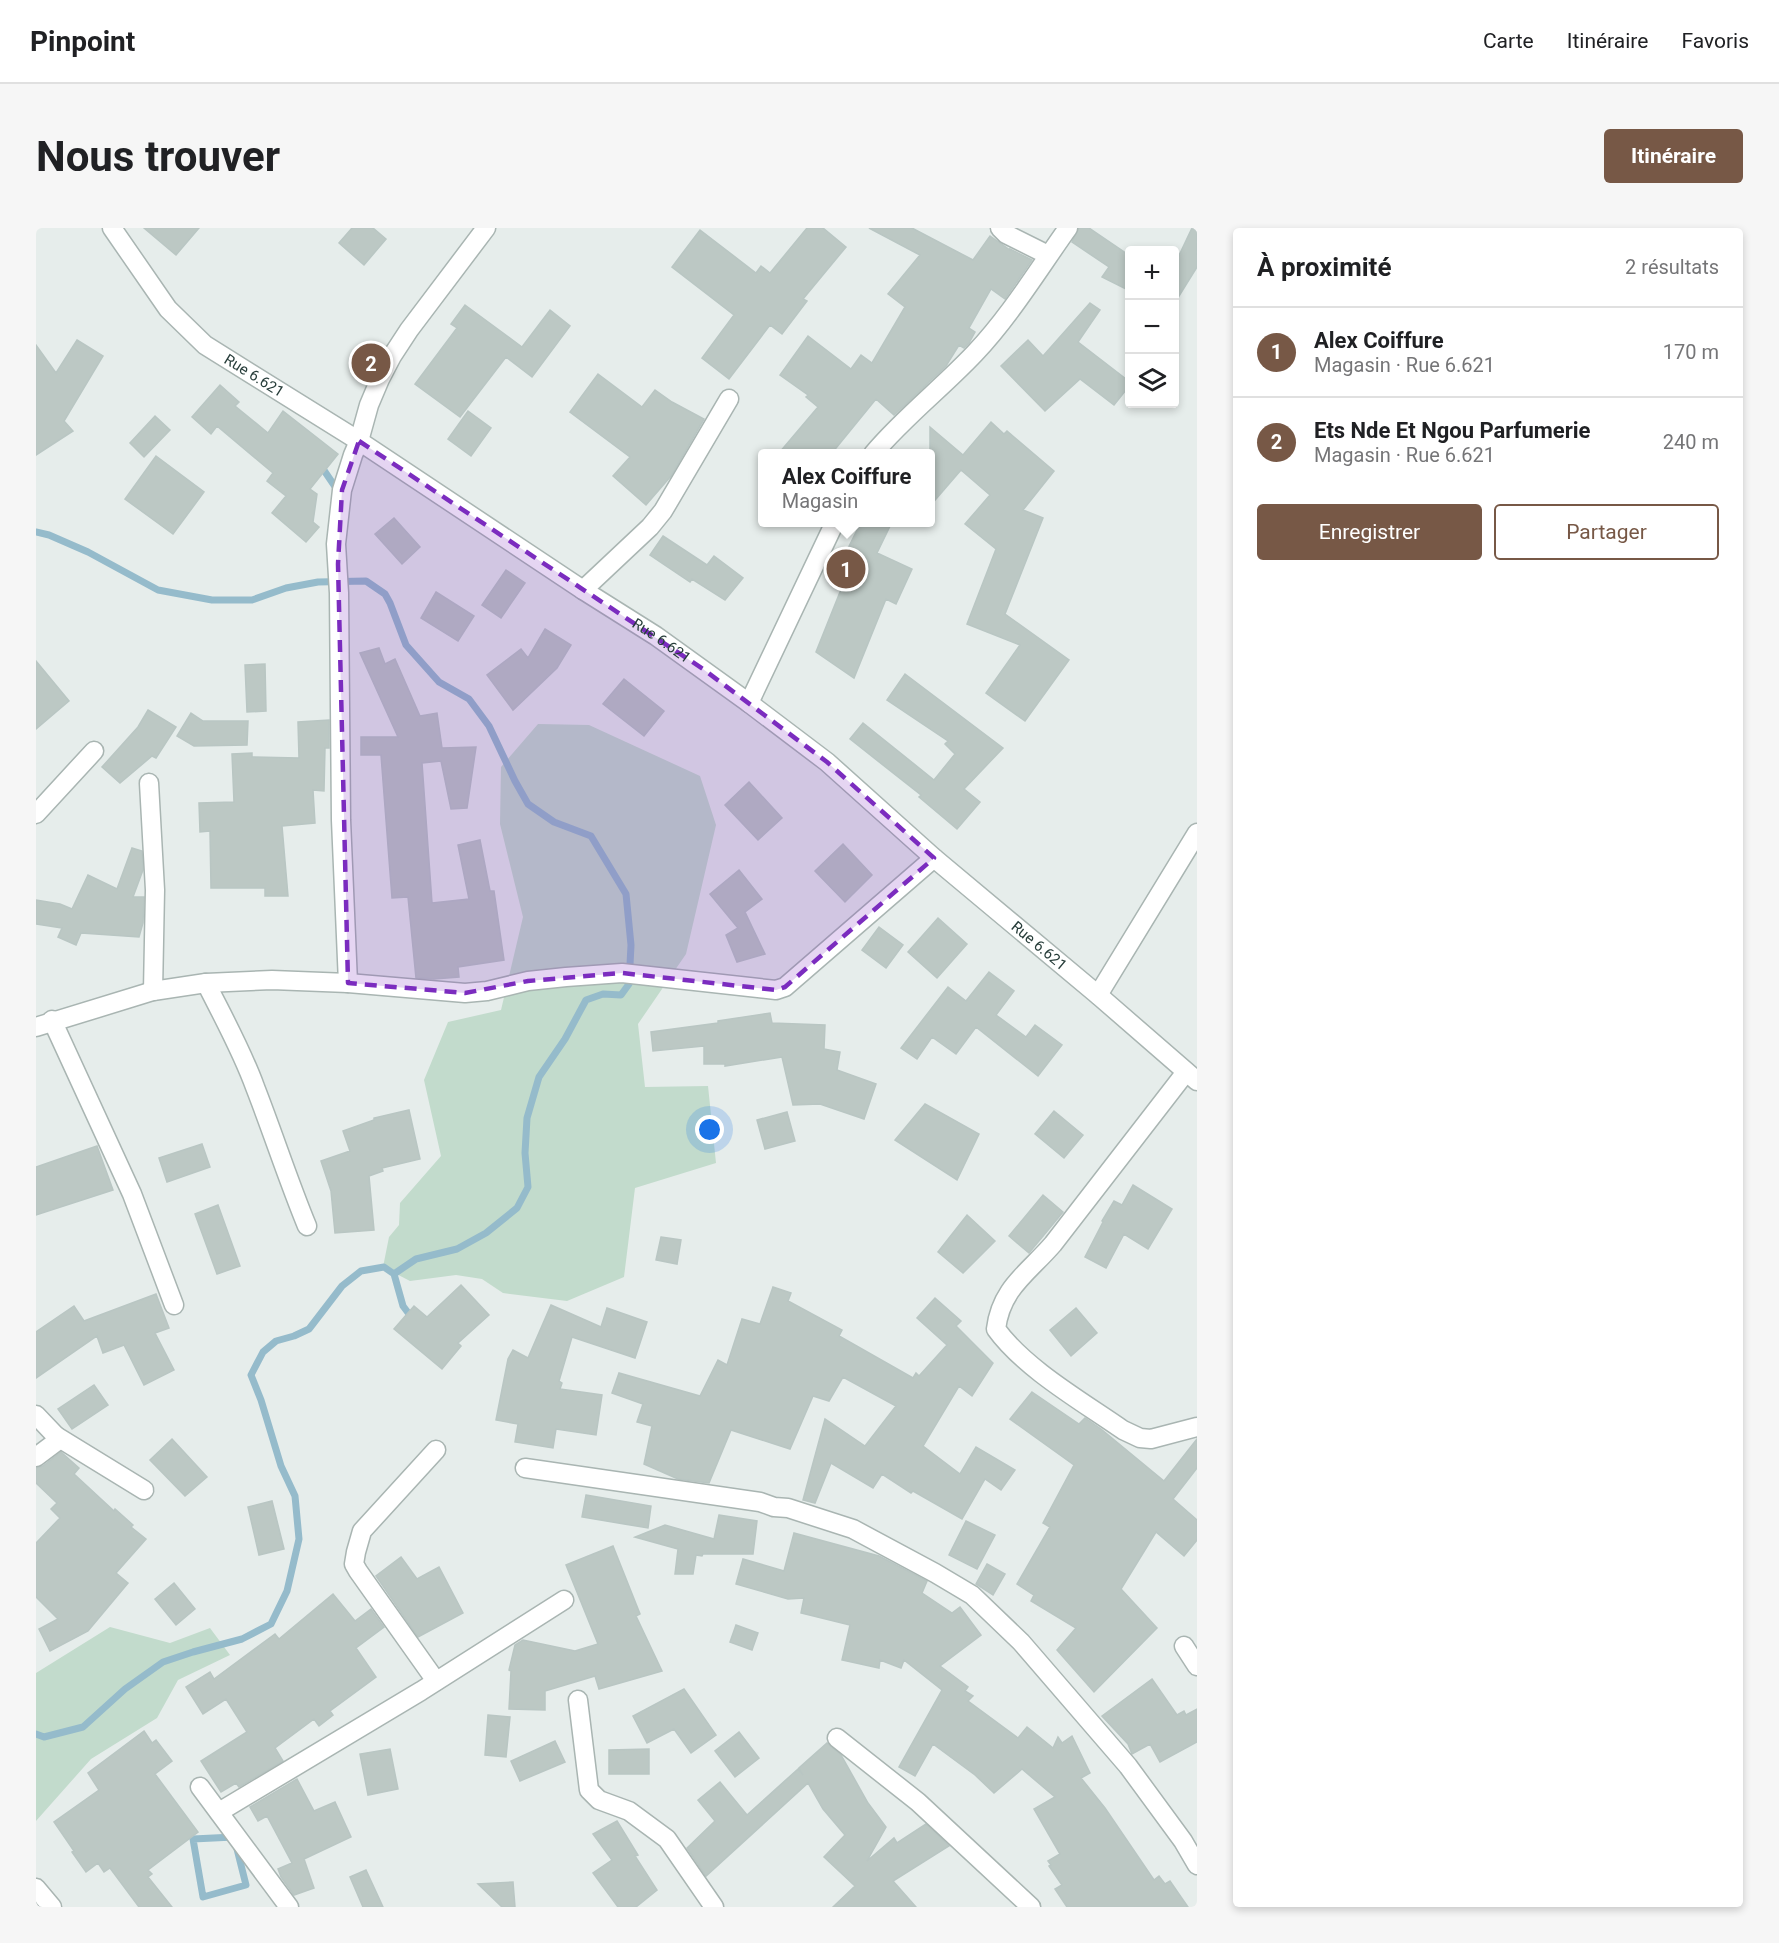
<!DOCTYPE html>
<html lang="fr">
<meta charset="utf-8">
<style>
:root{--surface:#fff;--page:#f6f6f6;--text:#202124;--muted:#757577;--line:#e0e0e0;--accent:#775846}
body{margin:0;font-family:Roboto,sans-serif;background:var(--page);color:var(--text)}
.controls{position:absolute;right:18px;top:18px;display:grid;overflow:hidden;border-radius:6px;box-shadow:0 3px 9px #0003}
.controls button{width:54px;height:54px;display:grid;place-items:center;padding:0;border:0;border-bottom:2px solid var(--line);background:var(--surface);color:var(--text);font:30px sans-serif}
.you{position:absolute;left:674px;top:902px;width:21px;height:21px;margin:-15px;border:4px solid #fff;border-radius:50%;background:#1a73e8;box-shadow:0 0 0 9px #1a73e833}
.badge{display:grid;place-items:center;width:39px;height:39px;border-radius:50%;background:var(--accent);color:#fff;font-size:20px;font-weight:700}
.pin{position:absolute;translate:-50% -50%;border:3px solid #fff;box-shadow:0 2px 6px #0006}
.popup{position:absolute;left:722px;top:221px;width:177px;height:78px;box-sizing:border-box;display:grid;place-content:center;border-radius:6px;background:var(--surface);filter:drop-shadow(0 2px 4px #0005);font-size:20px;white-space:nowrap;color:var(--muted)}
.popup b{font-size:22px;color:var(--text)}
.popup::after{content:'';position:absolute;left:50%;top:100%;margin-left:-12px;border:12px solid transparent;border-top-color:var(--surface)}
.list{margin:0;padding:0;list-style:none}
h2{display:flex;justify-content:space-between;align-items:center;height:78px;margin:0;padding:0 24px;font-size:26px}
h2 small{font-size:20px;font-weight:400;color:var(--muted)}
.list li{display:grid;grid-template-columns:39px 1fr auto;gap:18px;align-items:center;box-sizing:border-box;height:90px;padding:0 24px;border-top:2px solid var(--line)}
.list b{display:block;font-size:22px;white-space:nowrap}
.list p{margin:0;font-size:20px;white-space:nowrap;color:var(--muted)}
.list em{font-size:20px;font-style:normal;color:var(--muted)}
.actions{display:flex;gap:12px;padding:18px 24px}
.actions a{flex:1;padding:14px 0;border:2px solid var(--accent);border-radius:6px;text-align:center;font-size:21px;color:var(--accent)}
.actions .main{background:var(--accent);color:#fff}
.icon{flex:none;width:33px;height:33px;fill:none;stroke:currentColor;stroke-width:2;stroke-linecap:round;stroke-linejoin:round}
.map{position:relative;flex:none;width:1161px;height:1679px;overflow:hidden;border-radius:6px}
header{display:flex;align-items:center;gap:36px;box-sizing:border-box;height:84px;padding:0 30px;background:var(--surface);border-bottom:2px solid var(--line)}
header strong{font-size:28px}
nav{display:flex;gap:33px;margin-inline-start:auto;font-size:21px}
.intro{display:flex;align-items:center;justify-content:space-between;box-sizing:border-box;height:144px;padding:0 36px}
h1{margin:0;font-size:42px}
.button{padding:15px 27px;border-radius:6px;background:var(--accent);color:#fff;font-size:21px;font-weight:700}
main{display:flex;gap:36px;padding:0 36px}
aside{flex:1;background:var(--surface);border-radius:6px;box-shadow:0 3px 9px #0003}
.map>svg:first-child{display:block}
.green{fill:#c2dbcc}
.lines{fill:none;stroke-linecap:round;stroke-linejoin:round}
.stream{stroke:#95bbcb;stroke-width:7}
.building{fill:#bcc8c4;stroke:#b9c6c3;stroke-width:1.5}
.street-casing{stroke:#a9b5b2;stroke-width:21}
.street{stroke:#fff;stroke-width:18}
.marked{fill:#7b2cbf;fill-opacity:0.2;stroke:#7b2cbf;stroke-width:4.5;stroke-dasharray:12 8;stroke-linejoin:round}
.labels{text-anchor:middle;stroke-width:4.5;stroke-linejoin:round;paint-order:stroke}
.street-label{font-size:15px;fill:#273d3a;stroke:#f6faf9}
</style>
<header>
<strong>Pinpoint</strong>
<nav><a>Carte</a><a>Itinéraire</a><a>Favoris</a></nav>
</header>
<div class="intro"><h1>Nous trouver</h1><a class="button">Itinéraire</a></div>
<main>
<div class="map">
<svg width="1161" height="1679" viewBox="0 0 1161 1679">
<rect width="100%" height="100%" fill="#e6edeb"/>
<path class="green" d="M 502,496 L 553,497 L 664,548 L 680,597 L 650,726 L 602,796 L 609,859 L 672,858 L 680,935 L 599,960 L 588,1049 L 531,1073 L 467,1065 L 446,1051 L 420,1047 L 374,1053 L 347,1039 L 353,1009 L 363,997 L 364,975 L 405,928 L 388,852 L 412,794 L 465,782 L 487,689 L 464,596 L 465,539 Z
M 74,1399 L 134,1415 L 174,1400 L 194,1427 L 142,1452 L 121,1490 L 55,1531 L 0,1593 L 0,1445 Z"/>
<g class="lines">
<path class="stream" d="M 283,235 L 302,263
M 0,304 L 13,307 L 52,324 L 122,362 L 176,372 L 216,372 L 250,360 L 282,354 L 330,353 L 349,366 L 354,375 L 370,417 L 403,454 L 433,471 L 453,498 L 479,553 L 492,576 L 518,594 L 555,608 L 590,666 L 595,717 L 593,756 L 585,767 L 567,766 L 550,772 L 529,811 L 503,849 L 491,890 L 489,925 L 492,959 L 481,980 L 450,1005 L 421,1021 L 380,1031 L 358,1046 L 348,1039 L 325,1043 L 306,1058 L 273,1101 L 258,1108 L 240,1113 L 227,1124 L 215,1147 L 225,1172 L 245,1238 L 259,1268 L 263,1311 L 251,1363 L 235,1396 L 206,1411 L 157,1424 L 127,1434 L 89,1461 L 47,1499 L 8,1509 L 0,1506
M 358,1046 L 367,1078 L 376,1090
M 198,1609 L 210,1657 L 167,1669 L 157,1611 Z"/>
</g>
<path class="building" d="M 108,0 L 163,0 L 140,27 Z
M 316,0 L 337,0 L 350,11 L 328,37 L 303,15 Z
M 771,0 L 787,0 L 810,19 L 767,71 L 771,73 L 746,106 L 734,97 L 693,151 L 666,130 L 698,87 L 636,39 L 664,2 L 720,45 L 725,38 L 734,45 Z
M 833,0 L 876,0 L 937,32 L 954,8 L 974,22 L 974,21 L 996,32 L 969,71 L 955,61 L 933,100 L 939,104 L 933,115 L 928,120 L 923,117 L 910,138 L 858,187 L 840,171 L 796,225 L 743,225 L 782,179 L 770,169 L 772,167 L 744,147 L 772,108 L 815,141 L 825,127 L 836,135 L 869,79 L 852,66 L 884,27 Z
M 1043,0 L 1053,0 L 1094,28 L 1094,63 L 1066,49 L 1073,39 L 1036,14 Z
M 1156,0 L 1161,0 L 1161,39 L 1138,76 L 1138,38 Z
M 1054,75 L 1064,82 L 1042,114 L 1094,154 L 1094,157 L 1078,177 L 1044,151 L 1009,183 L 965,138 L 992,112 L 1007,128 Z
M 429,77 L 486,119 L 514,82 L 534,98 L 496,149 L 470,129 L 424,189 L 379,156 L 421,100 L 415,96 Z
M 41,112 L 67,128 L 28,193 L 37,203 L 0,227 L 0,117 L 20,145 Z
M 562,146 L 606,179 L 619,162 L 636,174 L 668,191 L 635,248 L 610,277 L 577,248 L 594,229 L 534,184 Z
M 184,157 L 203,174 L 199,178 L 232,205 L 247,183 L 302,226 L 274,261 L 281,266 L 277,294 L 283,299 L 270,314 L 236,285 L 250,268 L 231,253 L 237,245 L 181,198 L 175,206 L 156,189 Z
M 432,183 L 455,200 L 435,228 L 412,211 Z
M 119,188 L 134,202 L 108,229 L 94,215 Z
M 955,194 L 968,206 L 971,203 L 1018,243 L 987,282 L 1007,290 L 969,386 L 1033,432 L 989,493 L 950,465 L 984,417 L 931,396 L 960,321 L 929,296 L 954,267 L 925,242 L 894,278 L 894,199 L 927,227 Z
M 120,228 L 168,264 L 137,306 L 89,271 Z
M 358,290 L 384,319 L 366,336 L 339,306 Z
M 825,294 L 856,294 L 841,325 L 876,341 L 860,376 L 850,371 L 818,450 L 780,424 L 808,354 L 798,349 Z
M 627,308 L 671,337 L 678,328 L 707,350 L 689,372 L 656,351 L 654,354 L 614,327 Z
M 470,342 L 489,355 L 465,390 L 446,377 Z
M 400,364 L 438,388 L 422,413 L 385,390 Z
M 509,401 L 535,417 L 521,440 L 477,482 L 451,447 L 485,421 L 492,430 Z
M 343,420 L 349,436 L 359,431 L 384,488 L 401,485 L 406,520 L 440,519 L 431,580 L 415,581 L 405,533 L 386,535 L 396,675 L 433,671 L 422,617 L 444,612 L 454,663 L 458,663 L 468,732 L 422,739 L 423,749 L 398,751 L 380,750 L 372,669 L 356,670 L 345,527 L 325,527 L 325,509 L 362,509 L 324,425 Z
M 0,433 L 33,473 L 0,501 Z
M 229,436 L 230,483 L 211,484 L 209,437 Z
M 869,446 L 967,520 L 928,561 L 944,574 L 921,601 L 883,569 L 885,567 L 814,511 L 827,495 L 898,552 L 919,526 L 909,516 L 912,513 L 851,472 Z
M 588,451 L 628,483 L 608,508 L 567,476 Z
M 112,482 L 140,499 L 120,530 L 116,528 L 84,555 L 66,539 L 102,499 Z
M 155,485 L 167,493 L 212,493 L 211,517 L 158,518 L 141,508 Z
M 293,492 L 293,520 L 289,520 L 288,563 L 277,562 L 279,595 L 246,598 L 252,668 L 229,668 L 229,660 L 175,660 L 174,603 L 164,604 L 163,575 L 198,574 L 196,526 L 216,525 L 216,529 L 263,530 L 262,494 Z
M 713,554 L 746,590 L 722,612 L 689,577 Z
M 807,616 L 836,647 L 809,674 L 779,643 Z
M 96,620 L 106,623 L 107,642 L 97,669 L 108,669 L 107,695 L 103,709 L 45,705 L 40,717 L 22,709 L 26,700 L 0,696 L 0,672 L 24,676 L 36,681 L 52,647 L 81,661 Z
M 703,642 L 726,671 L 709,684 L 729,726 L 701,734 L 690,707 L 702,700 L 674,666 Z
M 902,690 L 931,716 L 901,750 L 872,724 Z
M 843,699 L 867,717 L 850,740 L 826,722 Z
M 953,744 L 978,763 L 960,787 L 990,809 L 999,797 L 1026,817 L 1002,848 L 940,799 L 920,826 L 896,809 L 881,831 L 865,820 L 912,759 L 930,773 Z
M 734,785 L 736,795 L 789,797 L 788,821 L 804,824 L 801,842 L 840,856 L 828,891 L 784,876 L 757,877 L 746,829 L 689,838 L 689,836 L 668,836 L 668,818 L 617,823 L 615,804 L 682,795 L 682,793 Z
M 889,876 L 943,906 L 921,952 L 859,912 Z
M 373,882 L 384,931 L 346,940 L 347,943 L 333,948 L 338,1002 L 299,1005 L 295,963 L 285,933 L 314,923 L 307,903 L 338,892 L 338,890 Z
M 1018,883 L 1047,907 L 1028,930 L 999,906 Z
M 751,884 L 759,913 L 729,921 L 721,892 Z
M 166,916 L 174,939 L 131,954 L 123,930 Z
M 61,918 L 77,962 L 0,987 L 0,939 Z
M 1097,957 L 1136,981 L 1112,1021 L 1088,1006 L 1070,1040 L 1049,1029 L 1067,994 L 1066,993 L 1078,973 L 1086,977 Z
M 1007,967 L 1027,984 L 993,1025 L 973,1008 Z
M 182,977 L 204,1038 L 181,1046 L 159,986 Z
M 931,987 L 959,1013 L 927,1045 L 902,1024 Z
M 625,1009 L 645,1012 L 641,1036 L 620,1032 Z
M 425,1057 L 453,1087 L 422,1115 L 425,1118 L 406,1141 L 358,1101 L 378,1078 L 391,1089 Z
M 737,1059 L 755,1065 L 752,1073 L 806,1102 L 803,1108 L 877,1150 L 880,1145 L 883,1148 L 911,1117 L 881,1090 L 899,1070 L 925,1093 L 920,1098 L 957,1135 L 936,1168 L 923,1158 L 887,1218 L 924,1246 L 940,1219 L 979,1242 L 965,1262 L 949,1251 L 926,1291 L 877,1263 L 875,1265 L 846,1246 L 837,1260 L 795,1235 L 779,1275 L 767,1272 L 789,1191 L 829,1218 L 860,1178 L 807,1149 L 793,1173 L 777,1168 L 754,1221 L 695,1202 L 673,1255 L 642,1251 L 608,1236 L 616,1198 L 601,1194 L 607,1176 L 576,1165 L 583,1145 L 664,1168 L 682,1132 L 691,1137 L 706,1091 L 724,1096 Z
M 120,1066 L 133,1100 L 119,1105 L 138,1142 L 108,1157 L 88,1117 L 67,1125 L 61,1108 L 0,1150 L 0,1104 L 38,1078 L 48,1093 Z
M 515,1077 L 565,1099 L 571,1080 L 611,1094 L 599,1130 L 536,1109 L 523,1153 L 526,1155 L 524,1161 L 566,1167 L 560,1207 L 520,1201 L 517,1220 L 479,1214 L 482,1196 L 460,1192 L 472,1131 L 477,1122 L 492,1130 Z
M 1040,1080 L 1061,1105 L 1035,1128 L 1014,1102 Z
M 58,1157 L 72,1177 L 36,1201 L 22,1181 Z
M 996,1164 L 1043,1196 L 1049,1190 L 1065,1201 L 1128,1253 L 1161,1211 L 1161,1240 L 1137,1271 L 1161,1292 L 1161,1312 L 1148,1328 L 1120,1304 L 1085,1361 L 1121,1400 L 1058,1464 L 1021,1422 L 1040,1400 L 995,1373 L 998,1367 L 981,1356 L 1014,1299 L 1007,1295 L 1038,1237 L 974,1191 Z
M 136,1211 L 171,1249 L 149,1268 L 114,1232 Z
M 25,1224 L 43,1240 L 38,1246 L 78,1283 L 79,1281 L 97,1297 L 95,1299 L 110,1311 L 80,1345 L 92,1355 L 52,1403 L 14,1423 L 3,1401 L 22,1391 L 0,1369 L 0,1315 L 24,1290 L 15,1281 L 21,1275 L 0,1255 L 0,1240 L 7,1238 Z
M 550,1267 L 615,1278 L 612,1300 L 546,1289 Z
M 236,1273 L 248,1321 L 223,1327 L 212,1279 Z
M 683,1287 L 721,1293 L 717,1326 L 667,1326 L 666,1328 L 660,1327 L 657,1346 L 639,1346 L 642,1321 L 599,1309 L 629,1297 L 678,1311 Z
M 930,1293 L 959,1307 L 941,1341 L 913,1327 Z
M 758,1305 L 843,1328 L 891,1353 L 886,1365 L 916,1385 L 924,1379 L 945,1407 L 904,1438 L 932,1459 L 929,1463 L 937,1468 L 932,1473 L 982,1510 L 991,1499 L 1017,1520 L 1022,1509 L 1026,1515 L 1036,1508 L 1054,1545 L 1045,1550 L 1069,1580 L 1118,1652 L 1123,1648 L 1129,1656 L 1134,1653 L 1152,1679 L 1031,1679 L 1019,1661 L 1026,1657 L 1013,1638 L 1015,1637 L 1012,1633 L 1024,1626 L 998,1581 L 1019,1569 L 986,1541 L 958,1565 L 939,1547 L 897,1516 L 879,1548 L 863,1539 L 906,1462 L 868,1432 L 865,1440 L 844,1432 L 843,1440 L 806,1432 L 814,1397 L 765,1385 L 768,1370 L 752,1371 L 700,1356 L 707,1331 L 748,1343 Z
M 577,1318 L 604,1386 L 600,1388 L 626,1443 L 563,1461 L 559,1448 L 509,1463 L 509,1482 L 473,1481 L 475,1443 L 473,1442 L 479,1417 L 487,1412 L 539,1423 L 562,1416 L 530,1337 Z
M 365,1329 L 381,1351 L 403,1339 L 427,1385 L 382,1409 L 340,1348 Z
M 951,1336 L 969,1346 L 957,1367 L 940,1356 Z
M 138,1355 L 159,1381 L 140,1397 L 119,1371 Z
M 297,1366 L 319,1393 L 335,1381 L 348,1399 L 320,1420 L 340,1449 L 294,1483 L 297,1487 L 283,1498 L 278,1491 L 239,1520 L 247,1533 L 203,1559 L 200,1555 L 185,1564 L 165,1533 L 211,1504 L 190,1471 L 167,1486 L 150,1459 L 174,1444 L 178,1451 L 239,1406 L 243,1411 Z
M 700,1397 L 722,1405 L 716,1422 L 694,1414 Z
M 1116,1451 L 1141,1487 L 1148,1483 L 1150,1487 L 1161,1481 L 1161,1514 L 1124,1534 L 1114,1516 L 1096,1526 L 1092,1516 L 1066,1488 Z
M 648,1461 L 680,1507 L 655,1525 L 638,1501 L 611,1515 L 597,1488 Z
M 452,1487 L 474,1489 L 470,1529 L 449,1527 Z
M 108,1503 L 116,1515 L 120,1512 L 136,1533 L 119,1546 L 162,1604 L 112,1642 L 116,1646 L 112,1649 L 136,1679 L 103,1679 L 74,1640 L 68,1644 L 62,1635 L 50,1644 L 36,1624 L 38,1623 L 18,1594 L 63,1562 L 52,1545 Z
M 703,1504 L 723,1530 L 699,1549 L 679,1523 Z
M 519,1513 L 529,1534 L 484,1553 L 475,1533 Z
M 791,1515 L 805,1527 L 832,1575 L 850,1599 L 831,1633 L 858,1610 L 861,1615 L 890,1596 L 913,1618 L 857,1653 L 880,1679 L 797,1679 L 819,1658 L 788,1629 L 809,1607 L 787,1581 L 772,1555 L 670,1648 L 651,1620 L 679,1593 L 662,1572 L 684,1554 L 711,1587 L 762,1541 L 767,1547 L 763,1540 Z
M 354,1521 L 362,1561 L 332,1567 L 324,1526 Z
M 613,1521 L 613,1546 L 573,1546 L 573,1522 Z
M 261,1551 L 278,1583 L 299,1574 L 315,1609 L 268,1631 L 278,1660 L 258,1667 L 245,1649 L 242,1641 L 256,1635 L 231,1588 L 222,1593 L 214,1579 Z
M 581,1593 L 602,1627 L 599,1628 L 621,1662 L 600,1679 L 582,1679 L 557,1645 L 576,1632 L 557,1606 Z
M 330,1642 L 347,1679 L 327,1679 L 314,1649 Z
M 477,1654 L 479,1679 L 466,1679 L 442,1656 Z"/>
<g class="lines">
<g class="street-casing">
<g id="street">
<path id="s1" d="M 76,0 L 132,81 L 169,117 L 323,213 L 547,362 L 620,408 L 713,475 L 791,534 L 898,630 L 1062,767 L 1161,853"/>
<path d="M 964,0 L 970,6 L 1012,27"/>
<path d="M 837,226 C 868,189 906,160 939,125 C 974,88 1002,42 1032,0"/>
<path d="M 547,362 L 614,299 L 627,283 L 693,171"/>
<path d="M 713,475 L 799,294"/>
<path d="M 113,555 L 119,662 L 117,763"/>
<path d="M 0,586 L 58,523"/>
<path d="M 170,755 C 187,789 206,823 219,859 C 237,905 252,952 271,998"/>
<path d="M 312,755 L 305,592 L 303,365 L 300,316 L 306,262 L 317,227 L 323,213 L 333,177 L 344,151 L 356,128 L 373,102 L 450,0"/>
<path d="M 1062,767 L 1161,605"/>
<path d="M 16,792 L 96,966 L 138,1077"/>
<path d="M 0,799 L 117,763 L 170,755 L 236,752 L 312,755 L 429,765 L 451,763 L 492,753 L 530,749 L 586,745 L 740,762 L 749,759 L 898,630"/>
<path d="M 1150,844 L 1017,1016 C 992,1045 965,1060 960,1101 C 989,1141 1047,1174 1087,1202 L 1104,1210 L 1115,1211 L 1161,1199"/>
<path d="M 0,1187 L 20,1208 L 20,1214 L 0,1229"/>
<path d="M 20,1208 L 108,1262"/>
<path d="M 489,1240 L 724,1274 L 738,1279 L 752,1280 L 817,1301 L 899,1345 L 936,1367 L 985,1414 L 1092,1538 L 1147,1613 L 1161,1637"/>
<path d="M 1148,1418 L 1161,1438"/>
<path d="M 400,1453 L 322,1343 L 318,1336 L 320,1324 L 326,1303 L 400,1222"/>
<path d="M 542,1472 L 553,1562 L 563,1572 L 593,1583 L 631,1611 L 678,1679"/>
<path d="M 801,1510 L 882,1574 L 995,1679"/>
<path d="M 164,1559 L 253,1679"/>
<path d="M 183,1584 L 385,1463 L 528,1372"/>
<path d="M 0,1660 L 16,1679"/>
</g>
</g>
<use href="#street" class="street"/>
</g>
<path class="marked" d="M 323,213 L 667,441 L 791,534 L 898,630 L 749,759 L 740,762 L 586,745 L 492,753 L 429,765 L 312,755 L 302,336 L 306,262 Z"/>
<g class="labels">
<g class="street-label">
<text dy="5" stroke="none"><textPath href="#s1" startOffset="208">Rue 6.621</textPath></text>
<text dy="5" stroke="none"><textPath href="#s1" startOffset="694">Rue 6.621</textPath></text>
<text dy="5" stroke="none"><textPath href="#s1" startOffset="1180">Rue 6.621</textPath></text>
</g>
</g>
</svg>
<div class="controls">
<button>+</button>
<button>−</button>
<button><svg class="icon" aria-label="layers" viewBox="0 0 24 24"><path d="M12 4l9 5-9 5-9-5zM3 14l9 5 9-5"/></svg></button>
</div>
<div class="you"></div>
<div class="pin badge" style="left:810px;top:341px">1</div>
<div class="popup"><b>Alex Coiffure</b>Magasin</div>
<div class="pin badge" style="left:335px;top:135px">2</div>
</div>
<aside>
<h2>À proximité<small>2 résultats</small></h2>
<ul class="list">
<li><span class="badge">1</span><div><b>Alex Coiffure</b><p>Magasin · Rue 6.621</p></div><em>170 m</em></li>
<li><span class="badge">2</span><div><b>Ets Nde Et Ngou Parfumerie</b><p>Magasin · Rue 6.621</p></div><em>240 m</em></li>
</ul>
<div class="actions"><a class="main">Enregistrer</a><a>Partager</a></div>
</aside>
</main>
